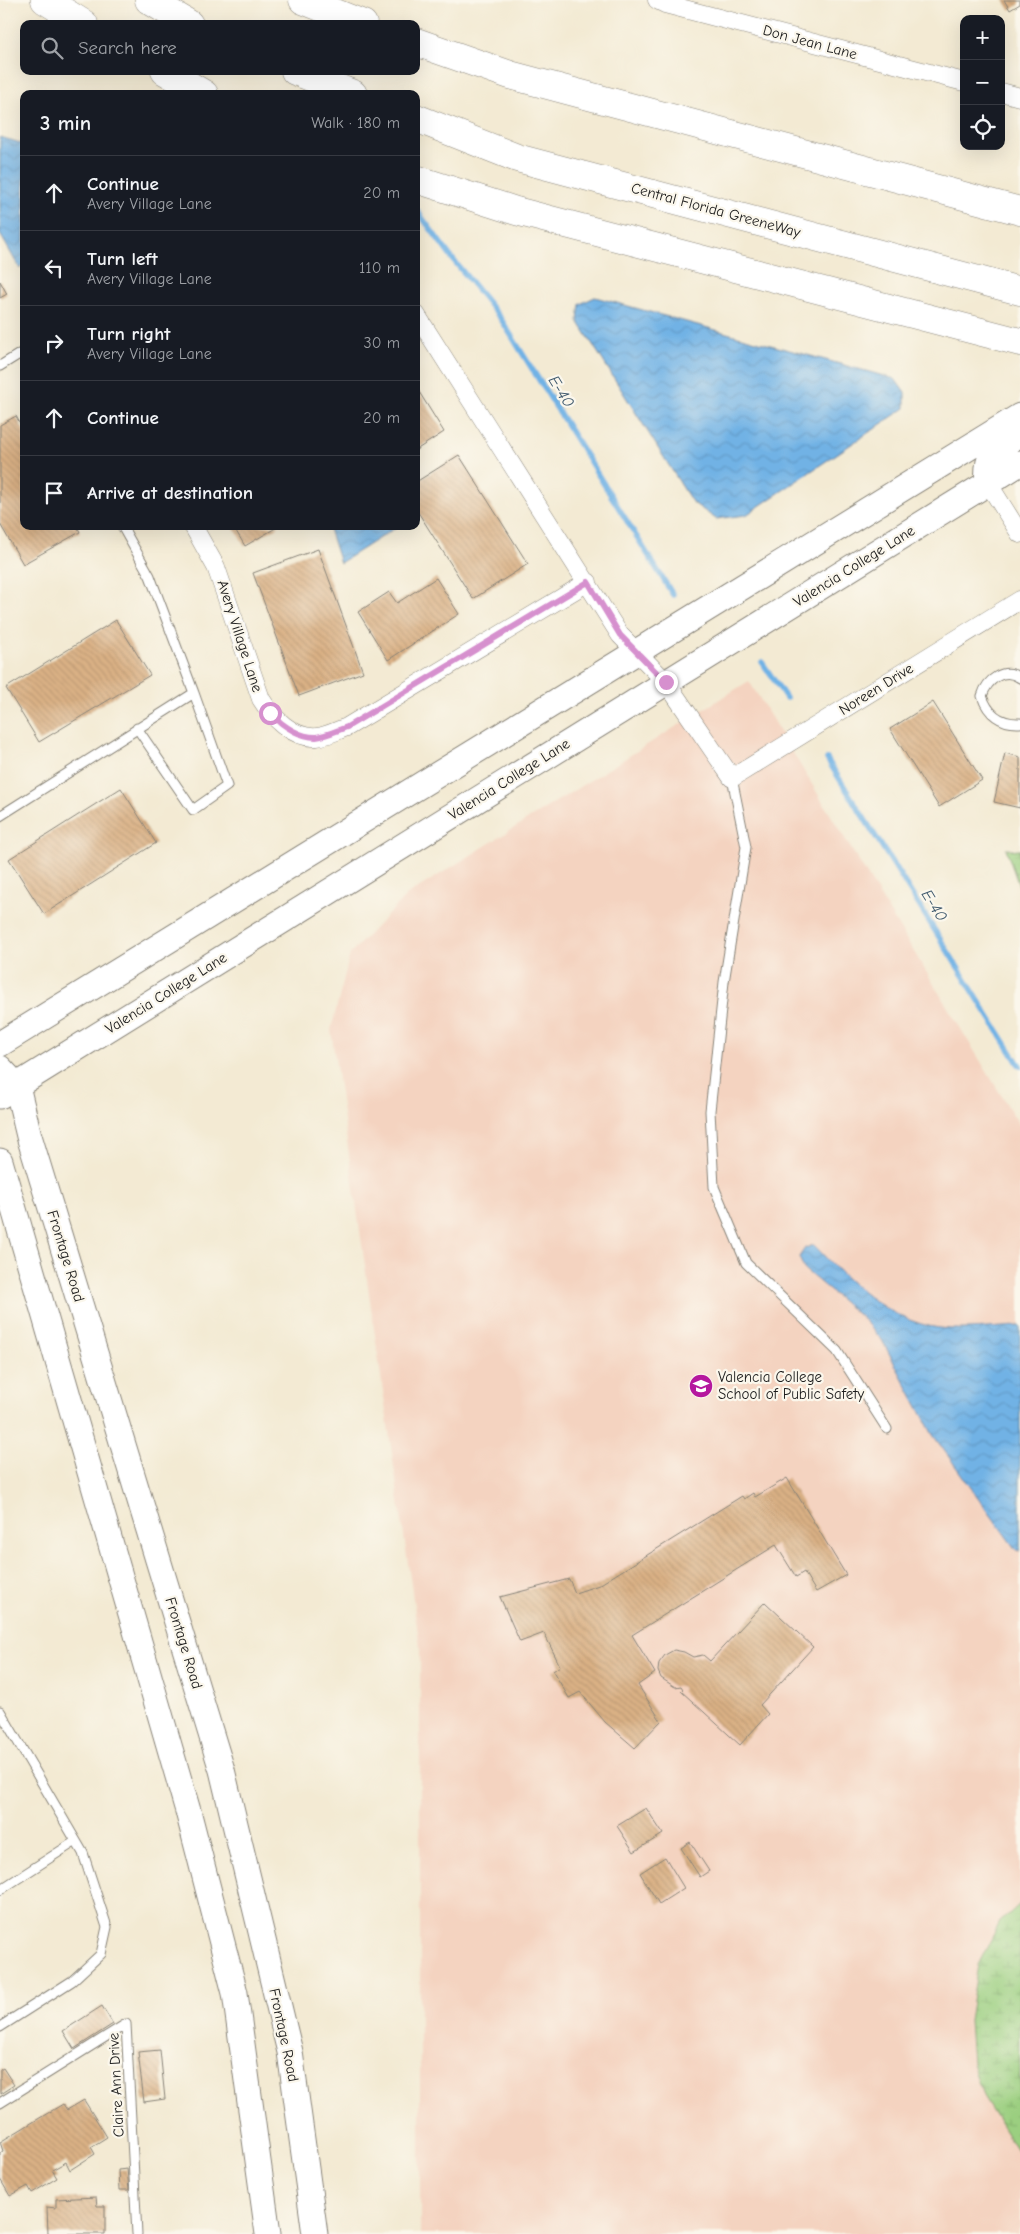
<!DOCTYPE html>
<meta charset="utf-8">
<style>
:root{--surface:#171b24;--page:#20242c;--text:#f1f3f6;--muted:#9ea1a6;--line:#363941}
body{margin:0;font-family:"Comic Neue",sans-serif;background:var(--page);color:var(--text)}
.controls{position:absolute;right:15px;top:15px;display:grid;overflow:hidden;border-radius:10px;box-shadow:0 5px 20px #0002}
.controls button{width:45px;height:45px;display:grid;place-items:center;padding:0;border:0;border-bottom:1px solid var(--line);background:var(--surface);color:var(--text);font:25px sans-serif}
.stop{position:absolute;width:15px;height:15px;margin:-11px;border:4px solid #d690ce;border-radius:50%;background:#fff}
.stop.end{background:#d690ce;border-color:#fff;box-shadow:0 1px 5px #0008}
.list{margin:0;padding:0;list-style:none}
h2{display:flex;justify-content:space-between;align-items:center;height:65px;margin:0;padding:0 20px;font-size:21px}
h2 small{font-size:16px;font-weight:400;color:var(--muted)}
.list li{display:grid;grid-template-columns:32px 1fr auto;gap:15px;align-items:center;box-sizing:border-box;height:75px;padding:0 20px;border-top:1px solid var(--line)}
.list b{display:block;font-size:19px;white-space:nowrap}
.list p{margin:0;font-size:16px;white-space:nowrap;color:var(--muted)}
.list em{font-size:16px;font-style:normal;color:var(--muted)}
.icon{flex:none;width:28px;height:28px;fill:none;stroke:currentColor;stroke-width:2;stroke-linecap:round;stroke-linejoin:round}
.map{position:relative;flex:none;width:1020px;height:2234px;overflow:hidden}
.search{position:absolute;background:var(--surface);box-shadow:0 5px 20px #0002;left:20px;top:20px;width:400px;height:55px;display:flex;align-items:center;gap:12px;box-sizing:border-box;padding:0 18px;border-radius:10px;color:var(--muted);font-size:19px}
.panel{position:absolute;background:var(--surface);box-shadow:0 5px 20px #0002;left:20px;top:90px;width:400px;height:440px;border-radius:10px}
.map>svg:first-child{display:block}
.built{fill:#f4d3c0}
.wetland{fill:url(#wetland-marsh);stroke:#5c764e}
.water{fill:url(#water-waves);stroke:#466780}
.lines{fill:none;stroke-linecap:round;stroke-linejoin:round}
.stream{stroke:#71b2e5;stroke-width:5.5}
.building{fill:url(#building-back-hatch)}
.lane-casing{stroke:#888378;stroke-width:11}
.street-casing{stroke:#888378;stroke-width:19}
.secondary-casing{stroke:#888378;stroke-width:27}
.highway-casing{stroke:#888378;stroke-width:29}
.lane{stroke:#fff;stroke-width:9}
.street{stroke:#fff;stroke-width:18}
.secondary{stroke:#fff;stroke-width:25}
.highway{stroke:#fff;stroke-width:28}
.route{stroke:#d690ce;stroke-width:6}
.labels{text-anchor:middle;stroke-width:4.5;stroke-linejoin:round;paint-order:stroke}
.street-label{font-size:15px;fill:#1c1c1c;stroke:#fbf7ec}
.poi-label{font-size:15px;fill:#1c1c1c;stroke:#fbf7ec;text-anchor:start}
.water-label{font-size:16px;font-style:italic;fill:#3e586c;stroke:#fbf7ec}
</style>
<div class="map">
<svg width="1020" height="2234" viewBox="0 0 1020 2234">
<defs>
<pattern id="wetland-marsh" width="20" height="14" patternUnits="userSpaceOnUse" patternTransform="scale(1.25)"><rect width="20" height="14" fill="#9bcf80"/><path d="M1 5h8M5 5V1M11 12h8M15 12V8" fill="none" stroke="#85b16e"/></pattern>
<pattern id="water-waves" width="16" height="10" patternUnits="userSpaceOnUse" patternTransform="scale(1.25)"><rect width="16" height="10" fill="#71b2e5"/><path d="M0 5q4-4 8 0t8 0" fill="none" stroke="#6198c4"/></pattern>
<pattern id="building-back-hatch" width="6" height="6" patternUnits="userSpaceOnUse" patternTransform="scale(1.25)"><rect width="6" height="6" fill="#dab185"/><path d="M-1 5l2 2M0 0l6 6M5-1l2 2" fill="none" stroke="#ba9872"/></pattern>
</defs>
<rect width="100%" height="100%" fill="#fbf7ec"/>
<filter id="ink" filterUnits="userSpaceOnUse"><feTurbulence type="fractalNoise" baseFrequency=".02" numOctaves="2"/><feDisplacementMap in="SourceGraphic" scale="10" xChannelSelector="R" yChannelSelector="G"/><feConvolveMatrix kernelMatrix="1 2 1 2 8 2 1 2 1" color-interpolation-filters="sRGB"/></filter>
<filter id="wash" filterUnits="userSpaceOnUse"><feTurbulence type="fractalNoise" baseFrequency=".0096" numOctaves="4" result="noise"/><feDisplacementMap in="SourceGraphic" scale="20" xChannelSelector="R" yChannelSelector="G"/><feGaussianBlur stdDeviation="1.12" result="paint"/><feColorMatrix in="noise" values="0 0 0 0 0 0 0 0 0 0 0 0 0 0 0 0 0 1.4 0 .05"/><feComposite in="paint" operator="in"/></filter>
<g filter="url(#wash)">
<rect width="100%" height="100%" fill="#f3ead3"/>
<path class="built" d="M 749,681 L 1020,1126 L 1020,2234 L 420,2234 L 420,1647 L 331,1030 L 350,954 L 407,895 Z"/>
<path class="wetland" d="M 1006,849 L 1020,850 L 1020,889 Z
M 1020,1904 L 1020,2155 L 983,2096 L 972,2063 L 969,2020 L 978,1965 L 1000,1922 Z"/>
<path class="water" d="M 0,137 L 24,144 L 24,265 L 20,269 L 0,234 Z
M 595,297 L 895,379 L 905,393 L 905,408 L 746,515 L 716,519 L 692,502 L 578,321 L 580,304 Z
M 328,526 L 394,526 L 395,528 L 340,563 Z
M 814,1245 C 848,1282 887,1320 939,1328 C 965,1331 994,1327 1020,1326 L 1020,1551 L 1016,1550 L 933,1435 L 882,1340 L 861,1317 L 804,1269 L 799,1257 L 805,1248 Z"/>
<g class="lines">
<path class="stream" d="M 416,209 L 451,257 L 501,319 L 673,595
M 762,662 L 786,698
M 827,759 L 1020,1066"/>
</g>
<g id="blocks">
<path class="building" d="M 1004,0 L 1020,0 L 1020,4 L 1010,10 Z
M 0,281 L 7,294 L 0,298 Z
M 416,387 L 444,432 L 416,450 Z
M 16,416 L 24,431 L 24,526 L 77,526 L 80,532 L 23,564 L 0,524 L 0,425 Z
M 459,455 L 528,564 L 473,599 L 416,509 L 416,482 Z
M 233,526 L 279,526 L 245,546 Z
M 318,549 L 363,672 L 299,696 L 253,573 Z
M 436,578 L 459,614 L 388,660 L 358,612 L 389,592 L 397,603 Z
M 116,620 L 150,675 L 39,742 L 6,688 Z
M 933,702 L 982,780 L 939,807 L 890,729 Z
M 1005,753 L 1020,757 L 1020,808 L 994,802 Z
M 121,788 L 156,843 L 44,914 L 9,859 Z
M 787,1478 L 846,1575 L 816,1592 L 804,1572 L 796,1577 L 776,1545 L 632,1635 L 655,1673 L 638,1685 L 661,1721 L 635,1748 L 605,1722 L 580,1692 L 569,1698 L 553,1671 L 560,1666 L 544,1633 L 520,1642 L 500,1597 L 569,1579 L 575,1593 L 599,1585 L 742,1496 L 744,1499 L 753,1493 L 755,1497 Z
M 765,1602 L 813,1647 L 760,1705 L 768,1714 L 740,1745 L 681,1691 L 683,1689 L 681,1686 L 675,1687 L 661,1678 L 658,1671 L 659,1663 L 665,1655 L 674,1650 L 684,1652 L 693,1657 L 703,1655 L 710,1661 Z
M 646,1808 L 663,1834 L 634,1852 L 617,1826 Z
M 690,1842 L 709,1871 L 700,1877 L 681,1848 Z
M 665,1857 L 684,1888 L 659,1904 L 640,1873 Z
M 102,2006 L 113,2024 L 74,2049 L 63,2031 Z
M 160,2050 L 165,2099 L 144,2102 L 138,2052 Z
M 3,2068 L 14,2085 L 0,2094 L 0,2070 Z
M 84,2100 L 107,2137 L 91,2147 L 95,2154 L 70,2170 L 66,2162 L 52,2170 L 57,2178 L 32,2193 L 28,2186 L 10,2196 L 0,2179 L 0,2153 L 3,2151 L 0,2142 L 63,2104 L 67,2110 Z
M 127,2169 L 129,2190 L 119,2190 L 118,2170 Z
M 96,2197 L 97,2206 L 105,2206 L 105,2234 L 48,2234 L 47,2207 L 56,2208 L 56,2199 Z"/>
</g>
</g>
<g filter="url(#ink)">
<use href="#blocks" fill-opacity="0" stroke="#888378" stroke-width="1"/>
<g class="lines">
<g class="lane-casing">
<path id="lane" d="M 0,366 L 21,353 L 24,358
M 122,526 L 150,576 L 194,693
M 1020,678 C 1004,666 987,680 982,696 C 988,714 1001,724 1020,723
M 732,778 L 746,847 L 724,982 L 710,1111 L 714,1187 L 746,1263 L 837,1351 L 887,1429
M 0,816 L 194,693 L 227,786 L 193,810 L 137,728
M 0,1711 L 83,1853 L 107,1927 L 101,1954 L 72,1981 L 0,2027
M 0,1890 L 76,1841
M 0,2103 L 126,2024 L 137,2234"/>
</g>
<g class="street-casing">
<path id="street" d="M 657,0 L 665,4 L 964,82
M 1001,92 L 1020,97
M 416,314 L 620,635 L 666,682 L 732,778 L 1020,600
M 988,483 L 1020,534
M 193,526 L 216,567 L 261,699 C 272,717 293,739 317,737 C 327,736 338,730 347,727 L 588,582"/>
</g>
<g class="secondary-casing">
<path id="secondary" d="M 988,483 C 985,451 996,450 1020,434
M 0,1044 L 1020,416
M 0,1068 L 17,1086 L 29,1136 L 222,1770 L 290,2052 L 315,2234
M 0,1096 L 1020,463
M 0,1161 L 188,1811 L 235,1993 L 268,2234"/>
</g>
<g class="highway-casing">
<path id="highway" d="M 45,0 L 84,24
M 149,0 L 189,24
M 303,0 L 363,24
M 416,42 L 510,75 L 1020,211
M 165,71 L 204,94
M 295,71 L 353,94
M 416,118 L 517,158 L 1020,291
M 416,179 L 516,211 L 1020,342"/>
</g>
<use href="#lane" class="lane"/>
<use href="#street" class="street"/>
<use href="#secondary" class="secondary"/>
<use href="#highway" class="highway"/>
</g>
</g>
<g class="lines" filter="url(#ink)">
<path class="route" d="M 270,713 C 282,725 298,737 316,737 C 326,736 338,730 347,727 L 588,582 L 620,635 L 666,682"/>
</g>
<defs>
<g id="university-disc" transform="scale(1.25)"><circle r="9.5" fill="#b5179e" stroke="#fbf7ec"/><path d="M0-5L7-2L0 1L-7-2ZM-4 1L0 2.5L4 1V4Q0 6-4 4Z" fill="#fff"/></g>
</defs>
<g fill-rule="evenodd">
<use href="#university-disc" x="701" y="1386"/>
</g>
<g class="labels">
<g class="street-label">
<text transform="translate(810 42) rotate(15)" y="5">Don Jean Lane</text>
<text transform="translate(716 210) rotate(15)" y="5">Central Florida GreeneWay</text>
<text transform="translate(854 566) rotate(-32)" y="5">Valencia College Lane</text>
<text transform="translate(240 636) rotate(72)" y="5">Avery Village Lane</text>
<text transform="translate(876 689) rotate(-32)" y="5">Noreen Drive</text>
<text transform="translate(509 779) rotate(-32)" y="5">Valencia College Lane</text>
<text transform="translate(166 993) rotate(-32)" y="5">Valencia College Lane</text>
<text transform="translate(66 1256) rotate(73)" y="5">Frontage Road</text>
<text transform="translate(184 1643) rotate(73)" y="5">Frontage Road</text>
<text transform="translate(284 2035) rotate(78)" y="5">Frontage Road</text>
<text transform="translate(116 2085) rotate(-93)" y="5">Claire Ann Drive</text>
</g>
<g class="poi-label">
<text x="718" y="1382">Valencia College<tspan x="718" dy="17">School of Public Safety</tspan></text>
</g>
<g class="water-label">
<text transform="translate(562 391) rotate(58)" y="6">E-40</text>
<text transform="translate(935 905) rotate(58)" y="6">E-40</text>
</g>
</g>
</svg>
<div class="controls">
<button>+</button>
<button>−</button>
<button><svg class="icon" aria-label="locate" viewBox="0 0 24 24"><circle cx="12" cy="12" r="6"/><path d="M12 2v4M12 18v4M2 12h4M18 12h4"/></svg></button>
</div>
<div class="stop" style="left:270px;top:713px"></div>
<div class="stop end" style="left:666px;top:682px"></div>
<div class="search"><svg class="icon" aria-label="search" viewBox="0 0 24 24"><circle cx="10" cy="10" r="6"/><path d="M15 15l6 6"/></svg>Search here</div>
<section class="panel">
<h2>3 min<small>Walk · 180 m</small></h2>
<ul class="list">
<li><svg class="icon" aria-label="ahead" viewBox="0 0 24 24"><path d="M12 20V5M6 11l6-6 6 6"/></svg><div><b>Continue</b><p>Avery Village Lane</p></div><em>20 m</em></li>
<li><svg class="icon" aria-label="left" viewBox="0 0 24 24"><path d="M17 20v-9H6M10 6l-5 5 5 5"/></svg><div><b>Turn left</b><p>Avery Village Lane</p></div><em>110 m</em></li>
<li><svg class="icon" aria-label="right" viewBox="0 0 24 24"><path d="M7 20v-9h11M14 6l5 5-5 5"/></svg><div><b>Turn right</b><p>Avery Village Lane</p></div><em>30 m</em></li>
<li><svg class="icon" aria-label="ahead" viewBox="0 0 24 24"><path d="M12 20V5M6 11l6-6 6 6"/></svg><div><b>Continue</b></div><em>20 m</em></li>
<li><svg class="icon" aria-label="arrive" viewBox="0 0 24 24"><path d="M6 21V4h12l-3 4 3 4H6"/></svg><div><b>Arrive at destination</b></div></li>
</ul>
</section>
</div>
